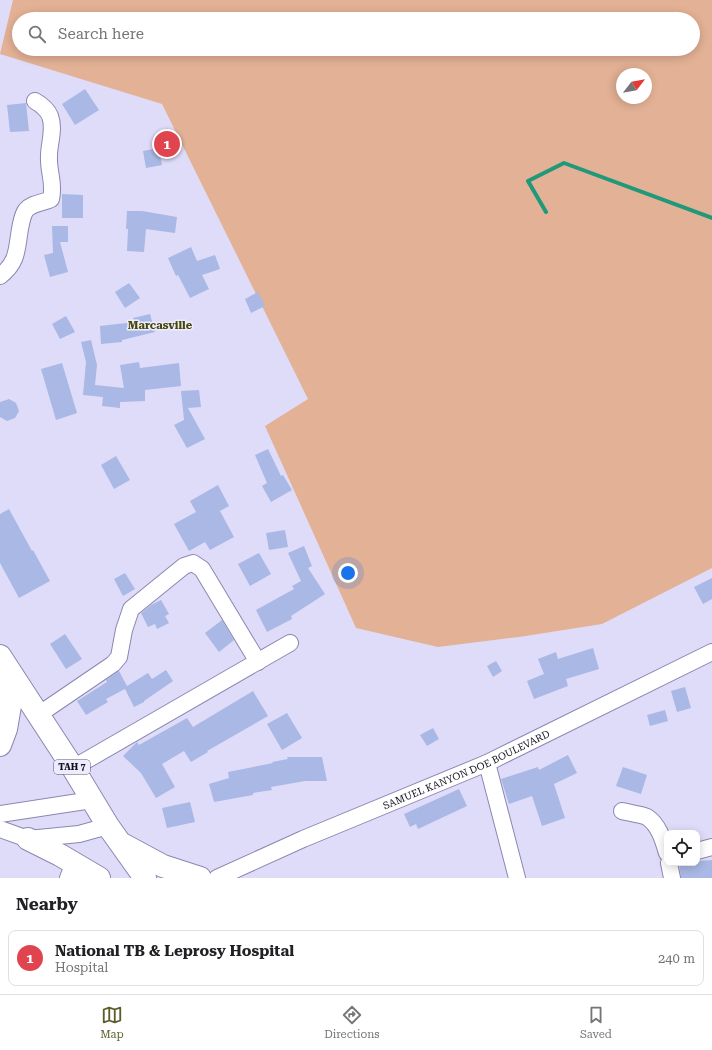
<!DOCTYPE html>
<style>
:root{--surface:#fff;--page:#f2f2f2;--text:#202124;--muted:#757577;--line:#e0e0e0;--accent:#5b5c2a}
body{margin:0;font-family:"Roboto Serif",serif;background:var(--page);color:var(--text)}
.controls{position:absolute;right:12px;bottom:12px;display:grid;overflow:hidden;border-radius:8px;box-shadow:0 2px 10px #0003}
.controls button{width:36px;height:36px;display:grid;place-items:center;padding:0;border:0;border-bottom:1px solid var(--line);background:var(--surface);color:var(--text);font:20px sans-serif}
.compass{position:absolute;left:616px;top:68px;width:36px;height:36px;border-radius:50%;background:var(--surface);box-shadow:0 2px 10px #0003;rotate:59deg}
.you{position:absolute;left:348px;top:573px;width:14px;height:14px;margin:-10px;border:3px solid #fff;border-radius:50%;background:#1a73e8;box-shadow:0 0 0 6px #1a73e833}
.badge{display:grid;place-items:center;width:26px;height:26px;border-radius:50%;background:var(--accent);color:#fff;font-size:13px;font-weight:700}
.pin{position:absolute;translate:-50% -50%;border:2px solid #fff;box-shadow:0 1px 4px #0006}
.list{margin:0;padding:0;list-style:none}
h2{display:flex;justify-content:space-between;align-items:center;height:52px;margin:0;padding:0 16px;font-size:17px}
h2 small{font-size:13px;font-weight:400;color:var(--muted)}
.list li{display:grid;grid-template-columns:26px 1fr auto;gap:12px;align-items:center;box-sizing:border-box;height:56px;margin:0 8px 8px;padding:0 8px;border:1px solid var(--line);border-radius:8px}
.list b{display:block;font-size:15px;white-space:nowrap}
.list p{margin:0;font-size:13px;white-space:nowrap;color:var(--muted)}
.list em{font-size:13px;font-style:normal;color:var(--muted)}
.icon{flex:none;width:22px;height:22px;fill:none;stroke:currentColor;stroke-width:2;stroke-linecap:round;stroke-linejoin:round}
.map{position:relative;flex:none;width:712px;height:878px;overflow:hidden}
.search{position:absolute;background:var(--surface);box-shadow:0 2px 10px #0003;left:12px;right:12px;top:12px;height:44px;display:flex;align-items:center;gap:10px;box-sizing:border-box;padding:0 14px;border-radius:22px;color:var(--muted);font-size:15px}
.sheet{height:116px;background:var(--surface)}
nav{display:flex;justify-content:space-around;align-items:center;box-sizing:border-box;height:56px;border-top:1px solid var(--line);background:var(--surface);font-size:11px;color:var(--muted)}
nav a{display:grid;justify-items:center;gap:2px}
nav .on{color:var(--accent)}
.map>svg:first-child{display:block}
.green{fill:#e3b195;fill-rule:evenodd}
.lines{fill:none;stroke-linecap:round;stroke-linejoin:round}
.stream{stroke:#209879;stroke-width:4}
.building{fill:#a9b8e4}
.minor-casing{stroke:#8c86b2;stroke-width:18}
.highway-casing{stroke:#8c86b2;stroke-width:24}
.minor{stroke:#fff;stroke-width:16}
.highway{stroke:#fff;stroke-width:22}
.labels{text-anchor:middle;stroke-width:3;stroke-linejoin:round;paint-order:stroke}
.shield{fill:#edebfe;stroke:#545162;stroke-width:1}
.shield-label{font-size:9px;font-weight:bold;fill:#120f1f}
.street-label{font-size:10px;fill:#120f1f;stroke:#edebfe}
.neighbourhood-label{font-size:11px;font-weight:bold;fill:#464606;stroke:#edebfe}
</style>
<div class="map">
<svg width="712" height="878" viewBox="0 0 712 878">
<rect width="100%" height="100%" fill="#dfdcf9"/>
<path class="green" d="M 13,0 L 712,0 L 712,568 L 602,624 L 519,637 L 438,647 L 356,628 L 265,426 L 308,399 L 162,104 L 0,54 ZM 19,19 L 693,19 L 693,49 L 19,49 ZM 622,74 L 646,74 L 646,98 L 622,98 Z"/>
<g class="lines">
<path class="stream" d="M 546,212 L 528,181 L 564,163 L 712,218"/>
</g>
<path class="building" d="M 85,89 L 99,110 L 75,125 L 62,104 Z
M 26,103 L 29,131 L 10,132 L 7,105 Z
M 172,136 L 175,150 L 162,152 L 160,138 Z
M 159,148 L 162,165 L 146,168 L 143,151 Z
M 62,194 L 83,195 L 83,218 L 62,218 Z
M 127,211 L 142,211 L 177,217 L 175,233 L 146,229 L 144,252 L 127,251 L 128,229 L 126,229 Z
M 52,226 L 68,226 L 68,242 L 60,242 L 68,272 L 50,277 L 44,255 L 53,253 Z
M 191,247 L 197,261 L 215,255 L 220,269 L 202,275 L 209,289 L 190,298 L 178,275 L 176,276 L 168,258 Z
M 129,283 L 140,298 L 125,308 L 115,292 Z
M 258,292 L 265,306 L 251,313 L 245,299 Z
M 150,314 L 155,332 L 122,340 L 122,342 L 101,344 L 100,326 L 135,322 L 133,318 Z
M 66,316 L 75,332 L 60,339 L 52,324 Z
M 91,340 L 97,365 L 95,385 L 124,388 L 120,365 L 139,362 L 140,368 L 179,363 L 181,386 L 145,390 L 145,401 L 120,402 L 120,408 L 102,406 L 103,397 L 83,395 L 86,362 L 81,342 Z
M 62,363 L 77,413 L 56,420 L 41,369 Z
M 199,390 L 201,407 L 188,408 L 205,439 L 187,448 L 174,425 L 184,420 L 181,391 Z
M 9,399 L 16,403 L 19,411 L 15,418 L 7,421 L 0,417 L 0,402 Z
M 268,449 L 281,476 L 283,475 L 292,490 L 271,502 L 262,486 L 267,483 L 255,455 Z
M 116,456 L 130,480 L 114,489 L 101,465 Z
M 218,485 L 229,506 L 220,511 L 234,537 L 210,550 L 205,542 L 189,551 L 174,524 L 196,512 L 190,501 Z
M 9,509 L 32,551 L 33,550 L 50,581 L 19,598 L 0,563 L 0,514 Z
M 285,530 L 288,547 L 269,550 L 266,533 Z
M 304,546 L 312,566 L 308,568 L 325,594 L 291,616 L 292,619 L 267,632 L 256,610 L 294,589 L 292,586 L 301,581 L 288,553 Z
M 259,553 L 271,574 L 250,586 L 238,564 Z
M 125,573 L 135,589 L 123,596 L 114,579 Z
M 712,578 L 712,599 L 703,604 L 694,587 Z
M 161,600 L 169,614 L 165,616 L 169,623 L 157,629 L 155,624 L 148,627 L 141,613 L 151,605 Z
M 222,620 L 234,640 L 219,652 L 205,633 Z
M 65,634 L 82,659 L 66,669 L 50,644 Z
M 593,648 L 599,669 L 566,679 L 568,686 L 534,699 L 527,681 L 544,674 L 538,659 L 556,652 L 558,659 Z
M 496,661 L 502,671 L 493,677 L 487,666 Z
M 166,670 L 173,681 L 144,701 L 144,702 L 134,707 L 125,689 L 106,699 L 108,702 L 86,715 L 77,701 L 107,682 L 106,680 L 119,671 L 127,686 L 148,673 L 152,679 Z
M 685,687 L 691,708 L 677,712 L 671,691 Z
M 253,691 L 268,716 L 207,751 L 208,752 L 191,762 L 184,751 L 162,764 L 175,787 L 156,798 L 141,773 L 123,756 L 137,742 L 139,745 L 187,718 L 193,727 Z
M 665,710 L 668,721 L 650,726 L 647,715 Z
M 287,713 L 302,738 L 282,750 L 267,724 Z
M 433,728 L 439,739 L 427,746 L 420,735 Z
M 568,755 L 577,773 L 554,784 L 565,818 L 542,826 L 532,796 L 509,804 L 501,779 L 538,767 L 539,770 Z
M 287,757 L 322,757 L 327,781 L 305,781 L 271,787 L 272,790 L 253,793 L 253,795 L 214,802 L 209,784 L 229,778 L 228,772 L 273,763 L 272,762 L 288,759 Z
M 623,767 L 647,775 L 641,794 L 616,786 Z
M 459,789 L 467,806 L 418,829 L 416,824 L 410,827 L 404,814 Z
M 190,802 L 195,822 L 167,828 L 162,808 Z
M 712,860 L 712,878 L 681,878 L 679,863 L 697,863 L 697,861 Z"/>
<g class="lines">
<g class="minor-casing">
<g id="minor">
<path d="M 0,276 C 20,261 16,246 21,224 C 22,219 23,214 26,210 C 32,203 43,203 51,199 C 55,183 48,172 49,156 C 49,143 55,129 50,116 C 47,109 42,105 35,101"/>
<path d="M 38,715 L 113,664 L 119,657 L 124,630 L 131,609 L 184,566 L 193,563 L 202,569 L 258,662"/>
<path d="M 487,763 L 517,878"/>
<path d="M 73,768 L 290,643"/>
<path d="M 622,811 C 629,813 641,814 647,817 C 659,825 663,840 667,853"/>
<path d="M 0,814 L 92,800"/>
<path d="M 0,829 L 28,839 L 79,834 L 108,826"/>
<path d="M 697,851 L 712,847"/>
<path d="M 669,863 L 672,878"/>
<path d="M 68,878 L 74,863"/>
<path id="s1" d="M 217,878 L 303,839 L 487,763 L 712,652"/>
</g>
</g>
<g class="highway-casing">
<path id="highway" d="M 0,656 L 73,768 L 108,826 L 145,878
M 0,745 L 6,729 L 11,700 L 6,671
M 28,839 L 60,855 L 99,878
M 124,845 L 163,866 L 200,878"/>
</g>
<use href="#minor" class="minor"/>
<use href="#highway" class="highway"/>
</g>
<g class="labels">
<rect class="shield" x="54" y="760" width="36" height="14" rx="3"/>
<g class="shield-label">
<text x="72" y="770">TAH 7</text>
</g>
<g class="street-label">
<text dy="4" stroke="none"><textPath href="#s1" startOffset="272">SAMUEL KANYON DOE BOULEVARD</textPath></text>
</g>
<g class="neighbourhood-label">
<text x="160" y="329">Marcasville</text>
</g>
</g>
</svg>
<div class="controls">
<button><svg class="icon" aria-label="locate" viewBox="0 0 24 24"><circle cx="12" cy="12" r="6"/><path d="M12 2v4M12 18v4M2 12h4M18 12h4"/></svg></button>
</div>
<svg class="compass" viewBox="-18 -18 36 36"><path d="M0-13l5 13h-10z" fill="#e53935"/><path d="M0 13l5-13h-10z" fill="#757577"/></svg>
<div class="you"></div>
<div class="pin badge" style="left:167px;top:144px;background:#e0444e">1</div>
<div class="search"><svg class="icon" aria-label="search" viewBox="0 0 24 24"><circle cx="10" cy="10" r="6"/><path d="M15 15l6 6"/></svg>Search here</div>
</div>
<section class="sheet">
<h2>Nearby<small></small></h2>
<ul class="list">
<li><span class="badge" style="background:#e0444e">1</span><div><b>National TB &amp; Leprosy Hospital</b><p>Hospital</p></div><em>240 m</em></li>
</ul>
</section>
<nav>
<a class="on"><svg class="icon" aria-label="map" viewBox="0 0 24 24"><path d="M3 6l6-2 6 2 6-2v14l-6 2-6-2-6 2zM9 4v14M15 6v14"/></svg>Map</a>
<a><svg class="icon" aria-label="directions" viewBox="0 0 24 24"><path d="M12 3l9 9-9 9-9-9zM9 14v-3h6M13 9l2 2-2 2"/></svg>Directions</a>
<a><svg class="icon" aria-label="saved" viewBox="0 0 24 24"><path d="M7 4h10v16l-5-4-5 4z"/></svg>Saved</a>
</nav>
